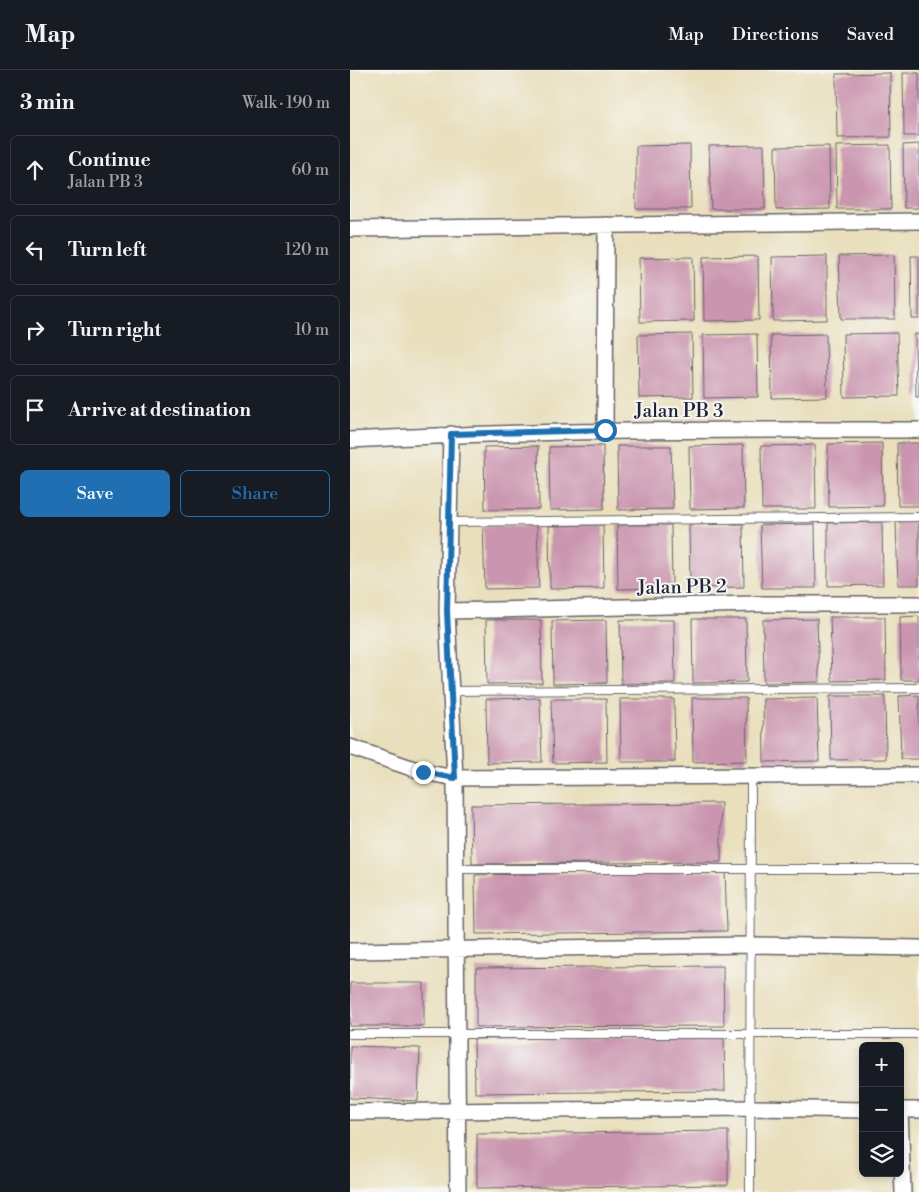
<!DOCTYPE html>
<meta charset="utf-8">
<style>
:root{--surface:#171b24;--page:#242831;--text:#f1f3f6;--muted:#9ea1a6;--line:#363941;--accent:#1f6fb2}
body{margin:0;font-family:"Libre Bodoni",serif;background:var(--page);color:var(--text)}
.controls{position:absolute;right:15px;bottom:15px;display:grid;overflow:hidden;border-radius:8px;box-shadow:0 2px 8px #0003}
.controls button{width:45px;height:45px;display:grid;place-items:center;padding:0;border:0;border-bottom:1px solid var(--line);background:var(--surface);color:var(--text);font:25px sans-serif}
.stop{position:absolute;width:15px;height:15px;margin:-11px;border:4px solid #1f6fb2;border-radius:50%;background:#fff}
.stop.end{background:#1f6fb2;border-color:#fff;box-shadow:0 1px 5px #0008}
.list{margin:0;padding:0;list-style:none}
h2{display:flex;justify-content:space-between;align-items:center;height:65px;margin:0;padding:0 20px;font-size:21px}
h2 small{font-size:16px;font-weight:400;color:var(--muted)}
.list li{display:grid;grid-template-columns:32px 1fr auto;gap:15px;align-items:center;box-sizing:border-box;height:70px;margin:0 10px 10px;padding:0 10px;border:1px solid var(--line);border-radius:8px}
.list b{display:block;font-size:19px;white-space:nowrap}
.list p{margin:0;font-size:16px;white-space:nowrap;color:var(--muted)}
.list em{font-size:16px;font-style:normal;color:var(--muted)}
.actions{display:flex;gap:10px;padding:15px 20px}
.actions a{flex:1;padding:11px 0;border:1px solid var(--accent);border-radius:8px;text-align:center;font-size:18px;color:var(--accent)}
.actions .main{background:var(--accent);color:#fff}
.icon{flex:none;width:28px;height:28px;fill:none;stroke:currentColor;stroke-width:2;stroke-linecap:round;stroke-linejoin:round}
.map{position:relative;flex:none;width:569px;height:1122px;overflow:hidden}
header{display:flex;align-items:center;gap:30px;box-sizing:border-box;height:70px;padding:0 25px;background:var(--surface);border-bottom:1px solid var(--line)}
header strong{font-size:24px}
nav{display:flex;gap:28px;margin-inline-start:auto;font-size:18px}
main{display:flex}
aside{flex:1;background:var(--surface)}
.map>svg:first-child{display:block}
.building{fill:#ca95af}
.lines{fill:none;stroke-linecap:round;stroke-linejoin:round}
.service-casing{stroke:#686468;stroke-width:10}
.minor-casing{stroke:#686468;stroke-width:18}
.service{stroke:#fff;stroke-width:8}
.minor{stroke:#fff;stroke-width:15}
.route{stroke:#1f6fb2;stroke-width:6}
.labels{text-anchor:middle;stroke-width:4;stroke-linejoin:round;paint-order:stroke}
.street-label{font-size:19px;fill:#22223b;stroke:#f6f6f2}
</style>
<header>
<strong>Map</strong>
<nav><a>Map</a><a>Directions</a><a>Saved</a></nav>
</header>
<main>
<aside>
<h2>3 min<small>Walk · 190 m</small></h2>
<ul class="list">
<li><svg class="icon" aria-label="ahead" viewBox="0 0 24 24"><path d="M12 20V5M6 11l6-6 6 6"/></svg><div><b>Continue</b><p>Jalan PB 3</p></div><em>60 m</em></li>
<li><svg class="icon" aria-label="left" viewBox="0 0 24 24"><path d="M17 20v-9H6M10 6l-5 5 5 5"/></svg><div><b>Turn left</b></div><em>120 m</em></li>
<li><svg class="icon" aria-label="right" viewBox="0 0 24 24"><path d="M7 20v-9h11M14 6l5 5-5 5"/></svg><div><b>Turn right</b></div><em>10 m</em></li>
<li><svg class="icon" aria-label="arrive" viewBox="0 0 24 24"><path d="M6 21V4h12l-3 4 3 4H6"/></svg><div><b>Arrive at destination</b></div></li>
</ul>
<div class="actions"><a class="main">Save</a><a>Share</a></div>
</aside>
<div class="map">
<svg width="569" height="1122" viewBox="0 0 569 1122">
<rect width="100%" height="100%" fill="#f6f6f2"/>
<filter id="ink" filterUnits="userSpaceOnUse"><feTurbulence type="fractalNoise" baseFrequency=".02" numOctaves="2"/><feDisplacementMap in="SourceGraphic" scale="10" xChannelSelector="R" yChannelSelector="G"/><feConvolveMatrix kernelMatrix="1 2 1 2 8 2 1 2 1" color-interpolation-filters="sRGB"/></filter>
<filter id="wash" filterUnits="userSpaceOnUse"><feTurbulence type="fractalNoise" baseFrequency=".0096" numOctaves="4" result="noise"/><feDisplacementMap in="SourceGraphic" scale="20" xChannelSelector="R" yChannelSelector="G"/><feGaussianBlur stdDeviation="1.12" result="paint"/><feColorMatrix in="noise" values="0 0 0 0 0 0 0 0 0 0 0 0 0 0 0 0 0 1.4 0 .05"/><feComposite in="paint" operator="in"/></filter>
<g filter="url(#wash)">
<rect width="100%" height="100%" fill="#e9dfbc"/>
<g id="blocks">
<path class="building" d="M 540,3 L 541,67 L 487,68 L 486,4 Z
M 553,3 L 569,3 L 569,66 L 554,66 Z
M 569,74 L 569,138 L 554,138 L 553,75 Z
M 340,75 L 341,139 L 286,139 L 286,76 Z
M 414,75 L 415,139 L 361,139 L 359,76 Z
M 540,75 L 541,139 L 487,139 L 486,76 Z
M 479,76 L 480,139 L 426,140 L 425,77 Z
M 544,185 L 545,249 L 491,249 L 489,186 Z
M 408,186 L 409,250 L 354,251 L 353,187 Z
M 477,186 L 477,250 L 423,251 L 422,187 Z
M 561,186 L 569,186 L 569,249 L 562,249 Z
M 343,187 L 344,251 L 290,252 L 289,188 Z
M 547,263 L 549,326 L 494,327 L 493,264 Z
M 342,264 L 343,327 L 289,328 L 288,265 Z
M 407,264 L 408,327 L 354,328 L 353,265 Z
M 476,264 L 477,327 L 422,328 L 421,265 Z
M 565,264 L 569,264 L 569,327 L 566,327 Z
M 532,373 L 533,436 L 479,437 L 478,374 Z
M 547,373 L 569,373 L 569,436 L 548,436 Z
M 393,375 L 394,438 L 340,439 L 339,376 Z
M 465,375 L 466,439 L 412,439 L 411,376 Z
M 188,376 L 189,439 L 135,440 L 134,377 Z
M 253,376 L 254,439 L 200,440 L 199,377 Z
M 267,376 L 321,376 L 323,439 L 268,440 Z
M 569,451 L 569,515 L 548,515 L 546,452 Z
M 532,452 L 533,515 L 478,516 L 478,453 Z
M 393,454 L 394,517 L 340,518 L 339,455 Z
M 465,454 L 466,518 L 412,518 L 410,455 Z
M 187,455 L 189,518 L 135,519 L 133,456 Z
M 253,455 L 254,518 L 200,519 L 199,456 Z
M 267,455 L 321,455 L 322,518 L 268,519 Z
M 569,546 L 569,610 L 551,610 L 550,547 Z
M 480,547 L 535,547 L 536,610 L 482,611 Z
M 342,549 L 396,549 L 397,612 L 343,613 Z
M 467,549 L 469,612 L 414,613 L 413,550 Z
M 136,550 L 191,550 L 192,613 L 137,614 Z
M 256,550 L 257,613 L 203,614 L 202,551 Z
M 270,550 L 324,550 L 325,613 L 271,614 Z
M 569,625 L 569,689 L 551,689 L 549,626 Z
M 480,626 L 535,626 L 536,689 L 481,690 Z
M 190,628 L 192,692 L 137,693 L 136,629 Z
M 342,628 L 396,628 L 397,691 L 343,692 Z
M 467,628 L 469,691 L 414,692 L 413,629 Z
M 201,629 L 256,629 L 257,692 L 203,693 Z
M 270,629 L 324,629 L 325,692 L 271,692 Z
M 371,733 L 371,792 L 122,794 L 121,735 Z
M 375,801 L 377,861 L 126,864 L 125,805 Z
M 373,896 L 374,956 L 126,957 L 126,898 Z
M 0,913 L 74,913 L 74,956 L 0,956 Z
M 374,967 L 375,1021 L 125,1023 L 124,969 Z
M 0,976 L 70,978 L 68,1031 L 0,1028 Z
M 378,1061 L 378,1115 L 127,1118 L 127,1064 Z"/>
</g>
</g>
<g filter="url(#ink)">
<use href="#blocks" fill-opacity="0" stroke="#686468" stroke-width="1"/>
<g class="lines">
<g class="service-casing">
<path id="service" d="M 99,452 L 569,447
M 101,621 L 569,618
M 105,799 L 569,799
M 0,964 L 569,964
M 400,1122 L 401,706"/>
</g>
<g class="minor-casing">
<path id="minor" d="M 0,159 L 569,151
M 255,360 L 256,155
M 101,364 L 97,541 L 105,708 L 108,1122
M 0,370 C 190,359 379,360 569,360
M 97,541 L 407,534 L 569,534
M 0,677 L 73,702 L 105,708 L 569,705
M 0,881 L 400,875 L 569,878
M 550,1040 L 553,1122
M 550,1040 L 569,1040
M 0,1042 L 400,1038 L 513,1040"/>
</g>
<use href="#service" class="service"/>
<use href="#minor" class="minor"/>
</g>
</g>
<g class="lines" filter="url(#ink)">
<path class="route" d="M 73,702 L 105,708 L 97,541 L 101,364 L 255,360"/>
</g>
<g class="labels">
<g class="street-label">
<text x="329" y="347">Jalan PB 3</text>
<text transform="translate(332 516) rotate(-1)" y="7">Jalan PB 2</text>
</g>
</g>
</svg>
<div class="controls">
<button>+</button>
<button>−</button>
<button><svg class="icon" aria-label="layers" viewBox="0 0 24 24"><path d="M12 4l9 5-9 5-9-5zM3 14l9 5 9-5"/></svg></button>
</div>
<div class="stop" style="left:255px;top:360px"></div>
<div class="stop end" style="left:73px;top:702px"></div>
</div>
</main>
